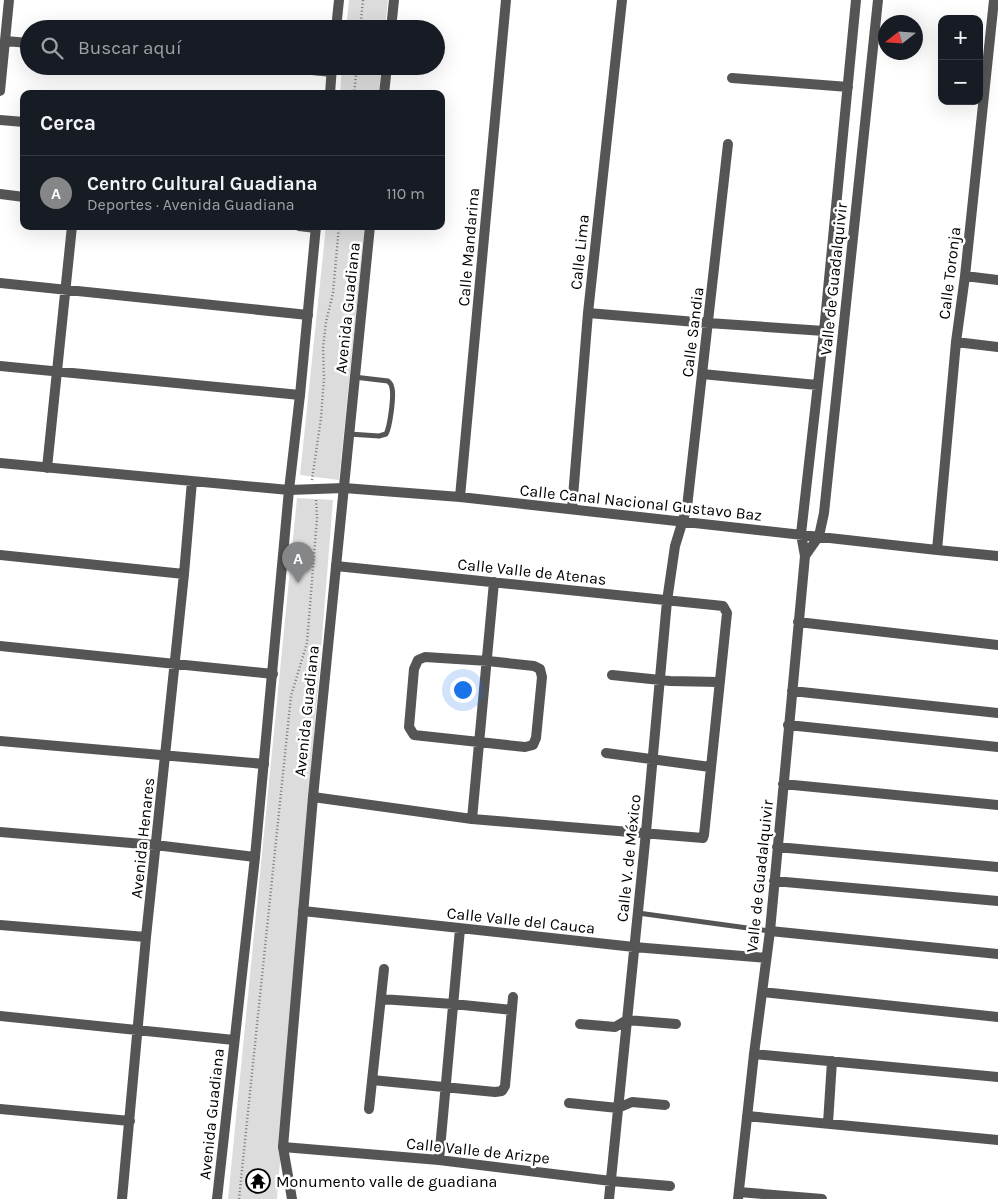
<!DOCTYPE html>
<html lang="es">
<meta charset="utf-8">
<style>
:root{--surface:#171b24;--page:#242831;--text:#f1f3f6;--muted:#9ea1a6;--line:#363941;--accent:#858687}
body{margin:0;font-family:Karla,sans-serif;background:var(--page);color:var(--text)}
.controls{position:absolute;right:15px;top:15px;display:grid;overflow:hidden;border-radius:10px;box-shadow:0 5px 20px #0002}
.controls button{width:45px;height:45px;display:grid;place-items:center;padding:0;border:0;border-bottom:1px solid var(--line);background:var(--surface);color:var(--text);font:25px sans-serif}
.compass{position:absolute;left:878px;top:15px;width:45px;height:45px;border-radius:50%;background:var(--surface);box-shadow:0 5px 20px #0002;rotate:253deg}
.you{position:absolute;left:462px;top:689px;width:18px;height:18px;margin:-12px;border:4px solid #fff;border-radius:50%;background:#1a73e8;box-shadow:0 0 0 8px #1a73e833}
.badge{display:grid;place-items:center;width:32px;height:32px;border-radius:50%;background:var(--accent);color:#fff;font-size:16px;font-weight:700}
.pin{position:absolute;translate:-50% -41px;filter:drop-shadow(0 1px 2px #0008)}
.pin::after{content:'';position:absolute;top:26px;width:18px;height:15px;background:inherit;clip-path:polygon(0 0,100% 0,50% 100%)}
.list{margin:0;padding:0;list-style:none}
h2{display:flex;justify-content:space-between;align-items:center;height:65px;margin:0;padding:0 20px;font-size:21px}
h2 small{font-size:16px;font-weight:400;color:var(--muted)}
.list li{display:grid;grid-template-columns:32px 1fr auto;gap:15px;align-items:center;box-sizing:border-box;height:75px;padding:0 20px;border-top:1px solid var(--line)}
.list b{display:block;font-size:19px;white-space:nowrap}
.list p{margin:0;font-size:16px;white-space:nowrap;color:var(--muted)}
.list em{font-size:16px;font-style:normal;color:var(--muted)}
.icon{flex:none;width:28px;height:28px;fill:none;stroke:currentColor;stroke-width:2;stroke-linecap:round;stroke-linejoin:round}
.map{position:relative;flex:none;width:998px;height:1199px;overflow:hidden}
.search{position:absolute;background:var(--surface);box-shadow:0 5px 20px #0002;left:20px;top:20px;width:425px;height:55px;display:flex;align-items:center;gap:12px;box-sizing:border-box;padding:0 18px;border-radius:28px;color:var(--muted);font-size:19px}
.panel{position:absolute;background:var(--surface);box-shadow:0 5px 20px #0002;left:20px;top:90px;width:425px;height:140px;border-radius:10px}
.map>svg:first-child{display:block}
.green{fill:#dcdcdc}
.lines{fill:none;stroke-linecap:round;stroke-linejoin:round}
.path{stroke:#777;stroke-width:2.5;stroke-dasharray:1 2.5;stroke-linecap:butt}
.service{stroke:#555;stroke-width:5}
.minor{stroke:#555;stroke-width:10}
.tertiary{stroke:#555;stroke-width:10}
.labels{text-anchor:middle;stroke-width:5;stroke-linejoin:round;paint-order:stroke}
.street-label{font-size:16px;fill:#000;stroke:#fff}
.poi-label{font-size:16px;fill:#000;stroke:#fff;text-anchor:start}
</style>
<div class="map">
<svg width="998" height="1199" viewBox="0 0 998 1199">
<rect width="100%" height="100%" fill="#fff"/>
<path class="green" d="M 349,0 L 388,0 L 385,29 L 346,29 Z
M 342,66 L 381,66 L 379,94 L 340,94 Z
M 326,226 L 365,226 L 339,480 L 300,475 Z
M 297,498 L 333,500 L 277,1199 L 228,1199 Z"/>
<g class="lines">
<path class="path" d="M 360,29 L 363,0
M 354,94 L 357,66
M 312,480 L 321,418 L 324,378 L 323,348 L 326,322 L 333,293 L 339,226
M 239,1199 L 291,696 L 307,643 L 317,518 L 316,500"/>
<path class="service" d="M 349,434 L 379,436 L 386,434 C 390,427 394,396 392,388 C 391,384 391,384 388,381 L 354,377
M 638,913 L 770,931"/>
<path class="minor" d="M 5,41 L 29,43
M 272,66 L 332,72
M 732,78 L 848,87
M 0,91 L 9,0
M 0,120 L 24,122
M 0,194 L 24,197
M 299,226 L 316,228
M 965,276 L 998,280
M 0,283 L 308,315
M 588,313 L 708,323 L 824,331
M 956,342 L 998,347
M 0,366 L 300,395
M 702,374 L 817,385
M 0,463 L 289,490 L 344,488 L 460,497 L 937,550 L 998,556
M 47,468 L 72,226
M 460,497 L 506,0
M 572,509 L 588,313 L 622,0
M 937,550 L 956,342 L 965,276 L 994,0
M 0,555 L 184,574
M 805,556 L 819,536 L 824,513 L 878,0
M 798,622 L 998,645
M 0,646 L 273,674
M 425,657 L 488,661 L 534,666 L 540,669 L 542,677 L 536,738 L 533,745 L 525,747 L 414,735 L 409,727 L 414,669 L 418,660 Z
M 612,675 L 670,681 L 719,682
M 792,691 L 998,713
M 788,725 L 998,747
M 0,741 L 264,764
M 606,753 L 710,767
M 783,784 L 998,805
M 313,797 L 472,819 L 703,838 L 704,835 L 727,613 L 723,606 L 336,566
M 472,819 L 494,582
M 0,832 L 155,845 L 255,857
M 777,847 L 998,867
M 774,881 L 998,901
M 303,911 L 634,947 L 766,958
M 0,925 L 146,937
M 770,931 L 998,954
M 762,992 L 998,1017
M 381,999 L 453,1004 L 512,1010
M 0,1016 L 234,1040
M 580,1024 L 615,1027 L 627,1020 L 676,1024
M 754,1054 L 998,1077
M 372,1080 L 495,1092 L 502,1091 L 505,1086 L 513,997
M 569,1103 L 618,1108 L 632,1102 L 665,1105
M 0,1109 L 130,1121
M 369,1109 L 384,969
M 747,1116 L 998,1140
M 828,1123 L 832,1061
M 283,1147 L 439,1160 L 611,1181 L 670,1186
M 439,1160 L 460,929
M 739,1192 L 822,1199
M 122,1199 L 146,937 L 184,574 L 192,481
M 609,1199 L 646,832 L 667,601 L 675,546 L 687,507 L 728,144
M 738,1199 L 754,1054 L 770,931 L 805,556 L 801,534 L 824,331 L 856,0"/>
<path class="tertiary" d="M 336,29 L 339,0
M 391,29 L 394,0
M 330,94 L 332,66
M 384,94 L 387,66
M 217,1199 L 255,857 L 289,490 L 300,395 L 316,226
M 292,1199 L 283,1147 L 313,797 L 370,226"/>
</g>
<defs>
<g id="temple-ring" transform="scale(1.25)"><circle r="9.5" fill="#fff" stroke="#000" stroke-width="1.5"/><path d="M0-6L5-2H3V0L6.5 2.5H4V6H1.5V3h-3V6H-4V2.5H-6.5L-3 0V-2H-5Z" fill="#000"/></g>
</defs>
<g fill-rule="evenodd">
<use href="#temple-ring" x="258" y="1181"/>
</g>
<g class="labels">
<g class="street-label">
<text transform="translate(468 247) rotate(-85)" y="6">Calle Mandarina</text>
<text transform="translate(579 252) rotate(-84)" y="6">Calle Lima</text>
<text transform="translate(949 273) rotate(-83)" y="6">Calle Toronja</text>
<text transform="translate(833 279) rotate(-84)" y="6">Valle de Guadalquivir</text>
<text transform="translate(347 308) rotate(-84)" y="6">Avenida Guadiana</text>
<text transform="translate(692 332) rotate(-83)" y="6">Calle Sandia</text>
<text transform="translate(641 502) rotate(6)" y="6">Calle Canal Nacional Gustavo Baz</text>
<text transform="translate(532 571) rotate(6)" y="6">Calle Valle de Atenas</text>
<text transform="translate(306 711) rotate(-84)" y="6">Avenida Guadiana</text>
<text transform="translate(142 838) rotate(-84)" y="6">Avenida Henares</text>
<text transform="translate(628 858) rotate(-84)" y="6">Calle V. de México</text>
<text transform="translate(759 876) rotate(-84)" y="6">Valle de Guadalquivir</text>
<text transform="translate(521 920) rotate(6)" y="6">Calle Valle del Cauca</text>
<text transform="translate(211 1114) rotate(-84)" y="6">Avenida Guadiana</text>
<text transform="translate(478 1150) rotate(6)" y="6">Calle Valle de Arizpe</text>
</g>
<g class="poi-label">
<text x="276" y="1187">Monumento valle de guadiana</text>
</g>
</g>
</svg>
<div class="controls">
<button>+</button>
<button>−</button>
</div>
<svg class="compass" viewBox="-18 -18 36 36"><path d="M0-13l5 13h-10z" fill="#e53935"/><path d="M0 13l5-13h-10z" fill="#9ea1a6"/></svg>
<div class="you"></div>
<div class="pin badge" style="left:298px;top:583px">A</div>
<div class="search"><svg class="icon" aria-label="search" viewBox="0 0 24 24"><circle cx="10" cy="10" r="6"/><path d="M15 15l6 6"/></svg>Buscar aquí</div>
<section class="panel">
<h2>Cerca<small></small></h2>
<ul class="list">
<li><span class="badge">A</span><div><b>Centro Cultural Guadiana</b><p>Deportes · Avenida Guadiana</p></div><em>110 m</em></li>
</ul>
</section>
</div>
